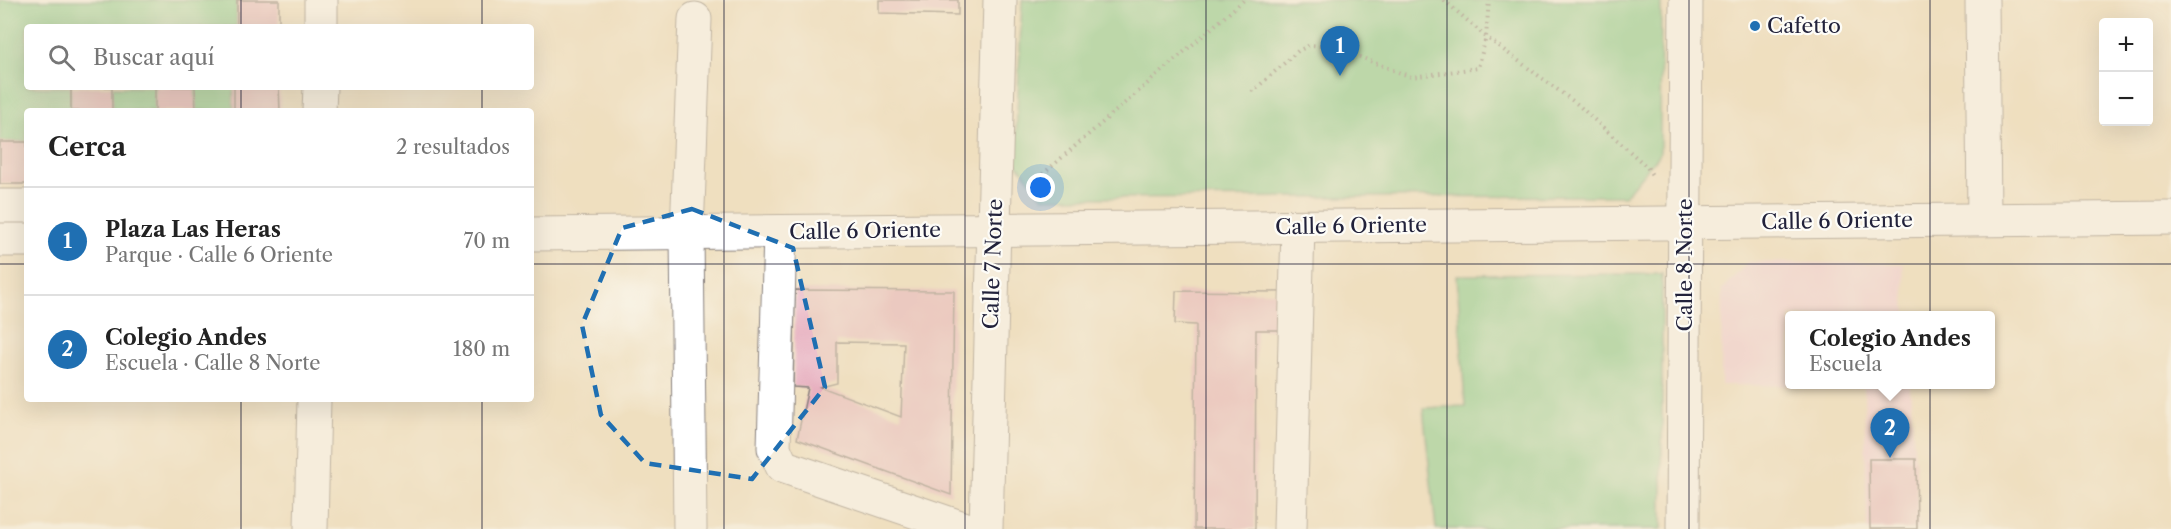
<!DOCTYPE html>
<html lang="es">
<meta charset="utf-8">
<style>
:root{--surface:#fff;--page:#f6f6f6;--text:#222;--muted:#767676;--line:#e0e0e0;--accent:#1f6fb2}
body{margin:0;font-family:"Libre Caslon Text",serif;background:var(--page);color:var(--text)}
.controls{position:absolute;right:18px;top:18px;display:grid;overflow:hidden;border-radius:6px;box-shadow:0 6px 24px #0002}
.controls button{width:54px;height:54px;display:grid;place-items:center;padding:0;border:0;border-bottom:2px solid var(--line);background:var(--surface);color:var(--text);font:30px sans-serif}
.you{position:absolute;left:1041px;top:188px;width:21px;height:21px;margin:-15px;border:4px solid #fff;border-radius:50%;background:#1a73e8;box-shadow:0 0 0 9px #1a73e833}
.badge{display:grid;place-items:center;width:39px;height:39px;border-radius:50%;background:var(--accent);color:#fff;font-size:20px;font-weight:700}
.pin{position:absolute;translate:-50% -50px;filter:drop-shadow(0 2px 3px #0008)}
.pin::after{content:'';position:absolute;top:32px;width:21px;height:18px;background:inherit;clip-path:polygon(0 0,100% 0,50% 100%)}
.popup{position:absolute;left:1785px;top:311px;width:210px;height:78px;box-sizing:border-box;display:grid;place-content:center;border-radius:6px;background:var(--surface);filter:drop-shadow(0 2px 4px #0005);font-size:20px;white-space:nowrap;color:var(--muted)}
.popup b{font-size:22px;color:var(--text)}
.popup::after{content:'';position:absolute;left:50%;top:100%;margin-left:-12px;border:12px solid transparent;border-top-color:var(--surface)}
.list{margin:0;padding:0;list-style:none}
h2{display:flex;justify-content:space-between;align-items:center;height:78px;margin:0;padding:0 24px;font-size:26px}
h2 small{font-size:20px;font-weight:400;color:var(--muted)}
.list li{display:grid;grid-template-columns:39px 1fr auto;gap:18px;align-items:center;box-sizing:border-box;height:108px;padding:0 24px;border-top:2px solid var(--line)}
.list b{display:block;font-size:22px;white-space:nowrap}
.list p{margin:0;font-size:20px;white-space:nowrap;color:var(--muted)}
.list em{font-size:20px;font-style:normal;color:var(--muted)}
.icon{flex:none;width:33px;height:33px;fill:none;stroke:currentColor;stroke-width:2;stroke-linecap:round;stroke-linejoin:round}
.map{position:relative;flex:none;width:2171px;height:529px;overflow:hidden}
.search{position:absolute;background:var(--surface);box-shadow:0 6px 24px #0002;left:24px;top:24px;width:510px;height:66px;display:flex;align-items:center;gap:15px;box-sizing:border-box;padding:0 21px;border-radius:6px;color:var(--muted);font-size:22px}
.panel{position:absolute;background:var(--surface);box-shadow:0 6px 24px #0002;left:24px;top:108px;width:510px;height:294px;border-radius:6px}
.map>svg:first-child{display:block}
.built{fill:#f4cfde}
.green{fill:#80cf8f;stroke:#517865;stroke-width:1.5}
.building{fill:#e7b0c0;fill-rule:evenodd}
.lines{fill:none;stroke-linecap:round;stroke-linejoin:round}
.minor-casing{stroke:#88807d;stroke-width:35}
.major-casing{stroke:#88807d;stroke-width:35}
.path{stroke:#88807d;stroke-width:4;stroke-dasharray:1.5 4.5;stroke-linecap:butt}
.minor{stroke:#fff;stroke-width:33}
.major{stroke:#fff;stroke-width:33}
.marked{fill:none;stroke:#1f6fb2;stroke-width:4.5;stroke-dasharray:12 8;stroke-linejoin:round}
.grid{fill:none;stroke:#22223b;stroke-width:1.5;stroke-opacity:0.55}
.poi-dot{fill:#1f6fb2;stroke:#fdfcf7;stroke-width:2}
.labels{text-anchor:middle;stroke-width:4.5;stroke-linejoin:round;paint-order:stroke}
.poi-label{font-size:21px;fill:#22223b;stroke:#fdfcf7;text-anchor:start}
.street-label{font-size:21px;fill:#22223b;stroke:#fdfcf7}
</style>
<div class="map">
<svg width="2171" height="529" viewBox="0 0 2171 529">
<rect width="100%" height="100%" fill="#fdfcf7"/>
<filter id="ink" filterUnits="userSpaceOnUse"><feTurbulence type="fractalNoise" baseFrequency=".0167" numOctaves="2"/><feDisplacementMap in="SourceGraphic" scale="12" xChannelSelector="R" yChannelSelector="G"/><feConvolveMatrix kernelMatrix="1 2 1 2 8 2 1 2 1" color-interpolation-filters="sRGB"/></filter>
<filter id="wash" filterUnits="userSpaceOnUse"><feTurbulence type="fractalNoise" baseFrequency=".008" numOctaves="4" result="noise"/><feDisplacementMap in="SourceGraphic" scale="24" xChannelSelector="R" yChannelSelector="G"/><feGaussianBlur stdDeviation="1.35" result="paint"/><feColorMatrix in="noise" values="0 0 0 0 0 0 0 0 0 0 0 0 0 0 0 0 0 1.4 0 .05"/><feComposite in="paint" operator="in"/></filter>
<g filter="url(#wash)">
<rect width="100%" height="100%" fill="#efdfbf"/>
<path class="built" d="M 1748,262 L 1903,264 L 1906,315 L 1790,316 L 1790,384 L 1910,385 L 1919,529 L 1867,529 L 1864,387 L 1721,385 L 1722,289 Z"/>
<path class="green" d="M 0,0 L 237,0 L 237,27 L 27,27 L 27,87 L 71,87 L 71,111 L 27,111 L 27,142 L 0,142 Z
M 1022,0 L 1661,0 L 1660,153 L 1625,196 L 1043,198 L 1015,161 Z
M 112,87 L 155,87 L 155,111 L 112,111 Z
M 195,87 L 234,87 L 234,111 L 196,111 Z
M 1662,274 L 1662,529 L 1436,529 L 1423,408 L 1465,406 L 1457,275 Z"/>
<g id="blocks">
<path class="building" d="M 237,0 L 279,0 L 279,27 L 237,27 Z
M 879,0 L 958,0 L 958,15 L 879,13 Z
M 71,87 L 112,87 L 112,111 L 71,111 Z
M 155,87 L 195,87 L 196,111 L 155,111 Z
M 234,87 L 279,87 L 280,111 L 234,111 Z
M 0,142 L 27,142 L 27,184 L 0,184 Z
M 795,290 L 954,291 L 951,495 L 797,439 L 808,388 L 793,387 ZM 837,342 L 904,343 L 901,417 L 821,387 L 837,383 Z
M 1176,291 L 1287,292 L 1287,330 L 1256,330 L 1255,529 L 1194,529 L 1196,325 L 1175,324 Z
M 1869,459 L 1916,459 L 1917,529 L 1870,529 Z"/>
</g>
</g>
<g filter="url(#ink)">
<use href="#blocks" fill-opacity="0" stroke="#88807d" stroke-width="1.5"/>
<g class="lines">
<g class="minor-casing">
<path id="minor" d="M 1982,0 L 1984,219
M 321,27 L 321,0
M 319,111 L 320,87
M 0,206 L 27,206
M 780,232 L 774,448 L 782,466 L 966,529
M 311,529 L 314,399
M 690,529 L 687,233 L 695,19
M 986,529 L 1000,0
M 1290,529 L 1298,227
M 1683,529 L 1686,0"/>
</g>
<g class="major-casing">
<path id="major" d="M 531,234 L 2171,218
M 0,240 L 27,240"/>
</g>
<path class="path" d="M 1444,0 L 1486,37 L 1577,104 L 1647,167 L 1652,175
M 1252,92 L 1298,51 L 1310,45 L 1334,47 L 1411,77 L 1478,68 L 1486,37 L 1489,0
M 1029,186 L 1244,0"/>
<use href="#minor" class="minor"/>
<use href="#major" class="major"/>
</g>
</g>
<path d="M0 0H2171V529H0ZM 692,209 L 793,248 L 825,387 L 752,479 L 645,463 L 601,415 L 582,325 L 622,228 Z" fill="#efdfbf" fill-opacity=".55" fill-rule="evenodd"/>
<path class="marked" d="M 692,209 L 793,248 L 825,387 L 752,479 L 645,463 L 601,415 L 582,325 L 622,228 Z"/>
<path class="grid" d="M 241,0 L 241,27M 482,0 L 482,27M 724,0 L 724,529M 965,0 L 965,529M 1206,0 L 1206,529M 1447,0 L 1447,529M 1689,0 L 1689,529M 1930,0 L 1930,529M 241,87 L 241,111M 482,87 L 482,111M 0,264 L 27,264M 531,264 L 2171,264M 241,399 L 241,529M 482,399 L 482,529"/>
<circle class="poi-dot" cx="1755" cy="26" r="6"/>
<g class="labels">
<g class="poi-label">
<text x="1767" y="33">Cafetto</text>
</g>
<g class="street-label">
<text transform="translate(1837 221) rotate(-1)" y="7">Calle 6 Oriente</text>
<text transform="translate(1351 226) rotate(-1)" y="7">Calle 6 Oriente</text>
<text transform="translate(865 231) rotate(-1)" y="7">Calle 6 Oriente</text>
<text transform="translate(993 264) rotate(-88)" y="7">Calle 7 Norte</text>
<text transform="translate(1685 265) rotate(-90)" y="7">Calle 8 Norte</text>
</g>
</g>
</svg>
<div class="controls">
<button>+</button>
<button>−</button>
</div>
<div class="you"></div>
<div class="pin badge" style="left:1340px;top:76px">1</div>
<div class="pin badge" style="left:1890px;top:458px">2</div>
<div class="popup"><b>Colegio Andes</b>Escuela</div>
<div class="search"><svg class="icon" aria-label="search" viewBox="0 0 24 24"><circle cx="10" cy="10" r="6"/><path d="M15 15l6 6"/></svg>Buscar aquí</div>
<section class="panel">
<h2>Cerca<small>2 resultados</small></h2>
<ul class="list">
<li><span class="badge">1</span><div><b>Plaza Las Heras</b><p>Parque · Calle 6 Oriente</p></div><em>70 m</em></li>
<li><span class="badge">2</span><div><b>Colegio Andes</b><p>Escuela · Calle 8 Norte</p></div><em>180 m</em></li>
</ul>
</section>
</div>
